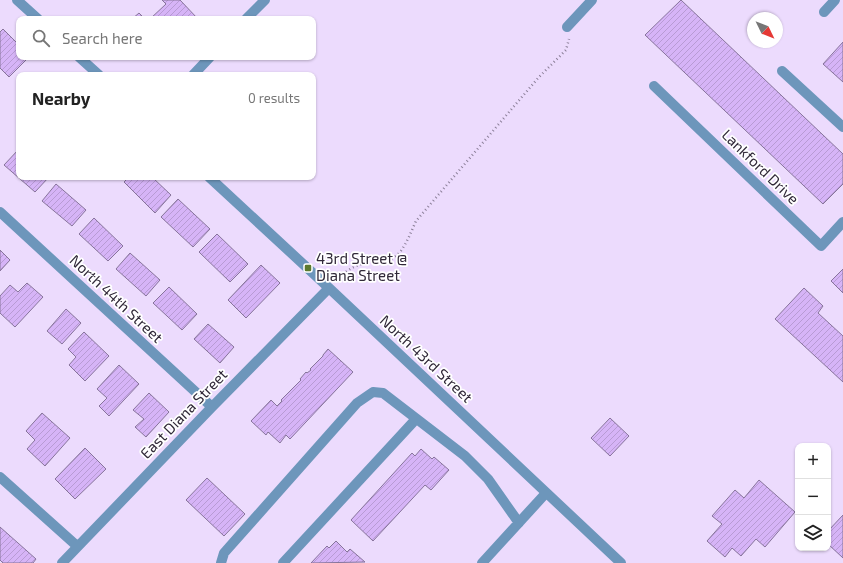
<!DOCTYPE html>
<meta charset="utf-8">
<style>
:root{--surface:#fff;--page:#f2f2f2;--text:#222;--muted:#767676;--line:#e0e0e0}
body{margin:0;font-family:"Exo 2",sans-serif;background:var(--page);color:var(--text)}
.controls{position:absolute;right:12px;bottom:12px;display:grid;overflow:hidden;border-radius:8px;box-shadow:0 1px 3px #0004}
.controls button{width:36px;height:36px;display:grid;place-items:center;padding:0;border:0;border-bottom:1px solid var(--line);background:var(--surface);color:var(--text);font:20px sans-serif}
.compass{position:absolute;left:747px;top:12px;width:36px;height:36px;border-radius:50%;background:var(--surface);box-shadow:0 1px 3px #0004;rotate:133deg}
.list{margin:0;padding:0;list-style:none}
h2{display:flex;justify-content:space-between;align-items:center;height:52px;margin:0;padding:0 16px;font-size:17px}
h2 small{font-size:13px;font-weight:400;color:var(--muted)}
.icon{flex:none;width:22px;height:22px;fill:none;stroke:currentColor;stroke-width:2;stroke-linecap:round;stroke-linejoin:round}
.map{position:relative;flex:none;width:843px;height:563px;overflow:hidden}
.search{position:absolute;background:var(--surface);box-shadow:0 1px 3px #0004;left:16px;top:16px;width:300px;height:44px;display:flex;align-items:center;gap:10px;box-sizing:border-box;padding:0 14px;border-radius:8px;color:var(--muted);font-size:15px}
.panel{position:absolute;background:var(--surface);box-shadow:0 1px 3px #0004;left:16px;top:72px;width:300px;height:108px;border-radius:8px}
.map>svg:first-child{display:block}
.building{fill:url(#building-hatch);stroke:#87749b}
.lines{fill:none;stroke-linecap:round;stroke-linejoin:round}
.path{stroke:#8b7f98;stroke-width:2.5;stroke-dasharray:1 3;stroke-linecap:butt}
.minor{stroke:#6d96bb;stroke-width:10}
.poi-dot{fill:#5c792e;stroke:#fff;stroke-width:1.5}
.labels{text-anchor:middle;stroke-width:3.5;stroke-linejoin:round;paint-order:stroke}
.street-label{font-size:15px;fill:#312939;stroke:#fff}
.poi-label{font-size:15px;fill:#312939;stroke:#fff;text-anchor:start}
</style>
<div class="map">
<svg width="843" height="563" viewBox="0 0 843 563">
<defs>
<pattern id="building-hatch" width="6" height="6" patternUnits="userSpaceOnUse"><rect width="6" height="6" fill="#d6b4f7"/><path d="M-1 1l2-2M0 6l6-6M5 7l2-2" fill="none" stroke="#b89bd4"/></pattern>
</defs>
<rect width="100%" height="100%" fill="#ecdbfd"/>
<path class="building" d="M 162,0 L 180,0 L 198,19 L 150,19 L 166,4 Z
M 681,0 L 843,154 L 843,184 L 823,204 L 645,35 Z
M 139,13 L 145,19 L 132,19 Z
M 3,29 L 19,45 L 19,57 L 29,57 L 9,77 L 0,68 L 0,32 Z
M 843,42 L 843,82 L 823,64 Z
M 19,149 L 19,177 L 49,177 L 35,192 L 4,165 Z
M 129,177 L 152,177 L 171,195 L 155,213 L 124,182 Z
M 56,184 L 86,210 L 72,226 L 42,201 Z
M 178,199 L 210,229 L 193,247 L 161,217 Z
M 94,218 L 123,246 L 108,261 L 79,234 Z
M 217,234 L 248,264 L 230,282 L 199,252 Z
M 0,250 L 10,260 L 0,271 Z
M 130,253 L 160,280 L 146,296 L 116,269 Z
M 261,265 L 280,283 L 246,318 L 228,300 Z
M 843,269 L 843,293 L 831,281 Z
M 27,283 L 43,297 L 15,327 L 0,313 L 0,296 L 10,285 L 18,292 Z
M 169,287 L 197,314 L 182,330 L 153,303 Z
M 804,288 L 823,306 L 818,313 L 843,336 L 843,382 L 775,319 Z
M 66,309 L 81,323 L 62,344 L 47,331 Z
M 208,324 L 234,347 L 220,363 L 194,339 Z
M 84,332 L 109,356 L 85,381 L 69,365 L 76,357 L 68,349 Z
M 328,349 L 353,372 L 290,439 L 286,435 L 280,443 L 268,432 L 266,435 L 251,421 L 271,400 L 277,406 L 282,401 L 281,400 L 301,380 L 300,379 L 306,372 L 307,373 L 311,370 L 310,369 L 323,356 L 323,355 Z
M 119,365 L 139,384 L 109,416 L 99,406 L 107,398 L 97,389 Z
M 149,393 L 169,412 L 146,437 L 135,427 L 144,419 L 133,410 Z
M 42,413 L 70,438 L 45,466 L 27,449 L 35,440 L 26,431 Z
M 610,418 L 629,436 L 610,456 L 591,438 Z
M 85,448 L 106,469 L 75,499 L 55,479 Z
M 421,449 L 432,459 L 434,457 L 449,470 L 431,490 L 425,485 L 373,541 L 351,520 L 412,453 L 415,456 Z
M 207,478 L 245,514 L 224,536 L 186,500 Z
M 759,480 L 795,512 L 765,547 L 756,539 L 741,556 L 732,548 L 725,557 L 707,541 L 722,524 L 712,516 L 735,490 L 744,498 Z
M 843,515 L 843,558 L 828,544 L 828,531 Z
M 0,527 L 36,559 L 33,563 L 3,563 L 0,560 Z
M 336,541 L 347,552 L 350,549 L 365,562 L 311,563 L 327,546 L 329,548 Z"/>
<g class="lines">
<path class="path" d="M 340,277 C 345,272 352,267 359,265 C 372,260 389,265 400,252 C 407,243 411,232 416,221 L 539,77 L 566,50 L 569,39"/>
<path class="minor" d="M 17,0 L 38,19
M 824,12 L 835,0
M 246,19 L 265,0
M 567,27 L 592,0
M 79,57 L 99,75
M 782,71 L 843,127
M 193,75 L 210,57
M 654,86 L 821,246 L 843,222
M 209,177 L 329,288 L 621,563
M 0,212 L 212,407
M 0,477 L 77,546
M 62,563 L 212,407 L 329,288
M 221,563 L 224,553 L 357,403 L 373,392 L 383,393 L 465,456 L 488,479 L 519,523
M 283,563 L 416,419
M 482,563 L 546,493"/>
</g>
<rect class="poi-dot" x="304" y="264" width="8" height="8" rx="2"/>
<g class="labels">
<g class="street-label">
<text transform="translate(760 167) rotate(44)" y="5">Lankford Drive</text>
<text transform="translate(116 299) rotate(43)" y="5">North 44th Street</text>
<text transform="translate(426 359) rotate(43)" y="5">North 43rd Street</text>
<text transform="translate(184 414) rotate(-46)" y="5">East Diana Street</text>
</g>
<g class="poi-label">
<text x="316" y="264">43rd Street @<tspan x="316" dy="17">Diana Street</tspan></text>
</g>
</g>
</svg>
<div class="controls">
<button>+</button>
<button>−</button>
<button><svg class="icon" aria-label="layers" viewBox="0 0 24 24"><path d="M12 4l9 5-9 5-9-5zM3 14l9 5 9-5"/></svg></button>
</div>
<svg class="compass" viewBox="-18 -18 36 36"><path d="M0-13l5 13h-10z" fill="#e53935"/><path d="M0 13l5-13h-10z" fill="#767676"/></svg>
<div class="search"><svg class="icon" aria-label="search" viewBox="0 0 24 24"><circle cx="10" cy="10" r="6"/><path d="M15 15l6 6"/></svg>Search here</div>
<section class="panel">
<h2>Nearby<small>0 results</small></h2>
<ul class="list">
</ul>
</section>
</div>
